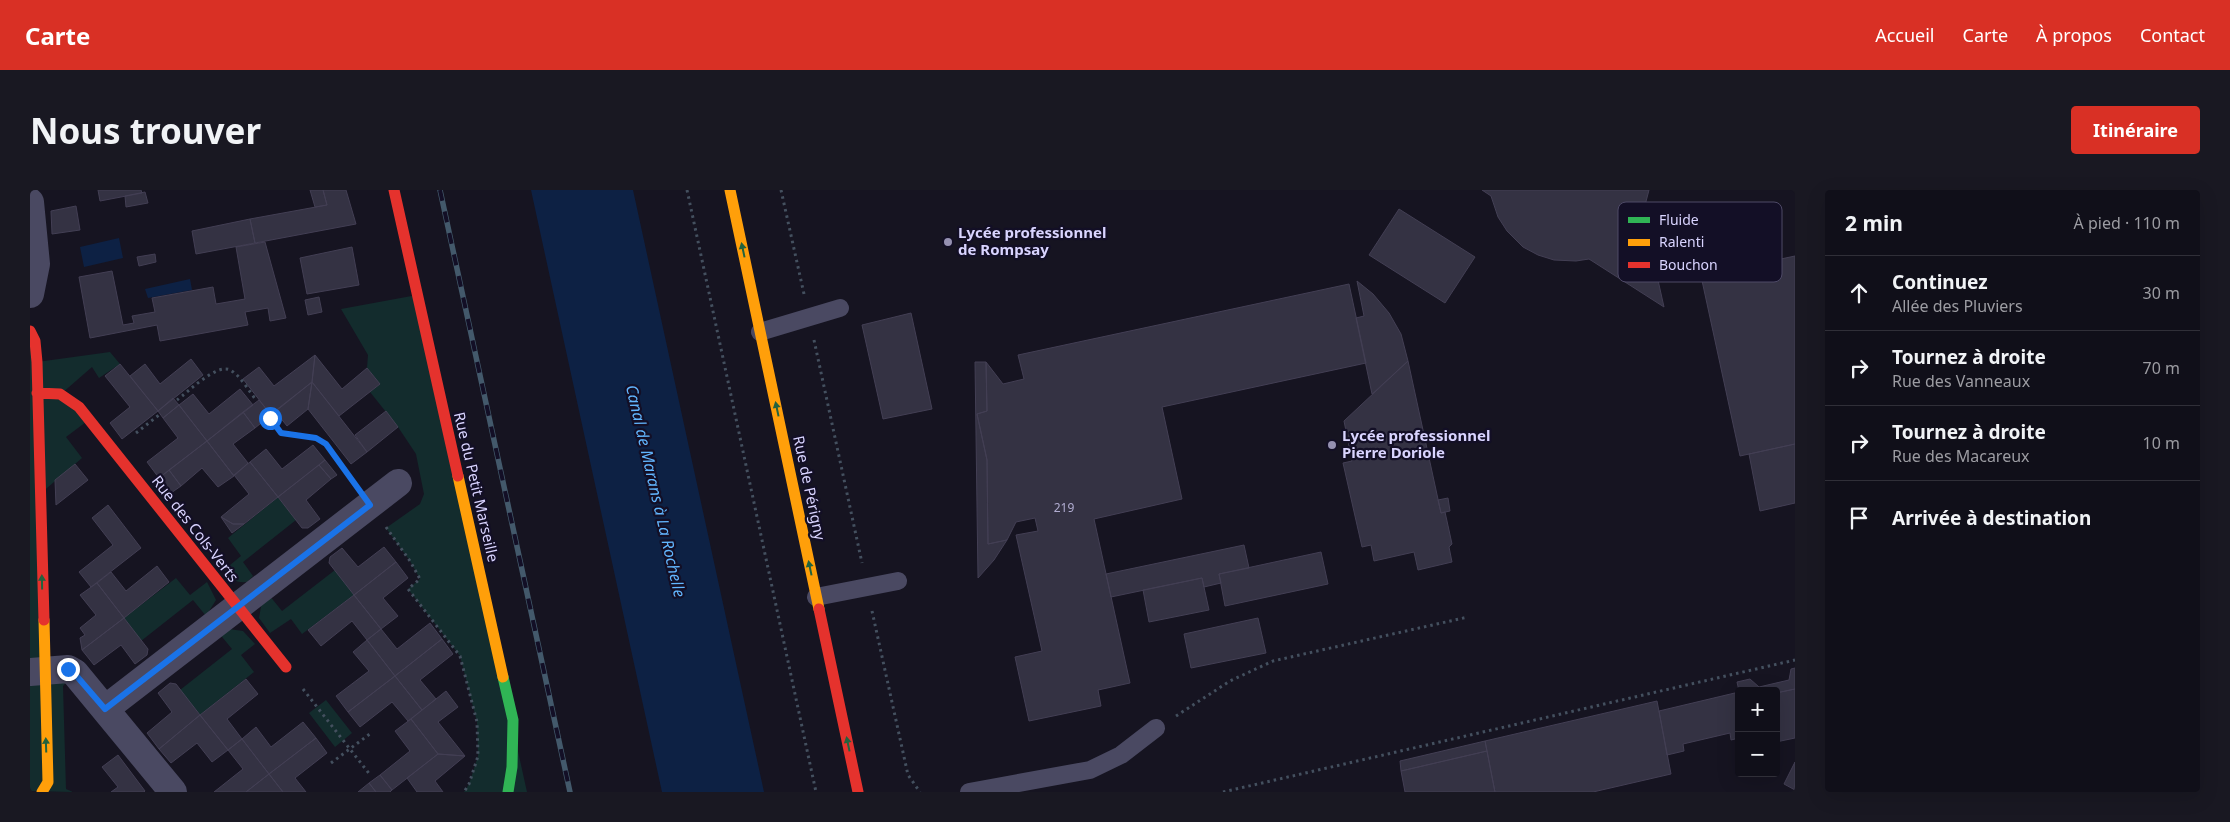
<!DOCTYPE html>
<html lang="fr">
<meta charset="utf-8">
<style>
:root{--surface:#100f19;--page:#191822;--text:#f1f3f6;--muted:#9c9ca2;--line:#302f38;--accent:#d93025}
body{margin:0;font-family:"Noto Sans",sans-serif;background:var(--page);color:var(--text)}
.controls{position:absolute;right:15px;bottom:15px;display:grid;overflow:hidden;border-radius:5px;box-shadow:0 5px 20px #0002}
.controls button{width:45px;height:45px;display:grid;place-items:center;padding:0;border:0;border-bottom:1px solid var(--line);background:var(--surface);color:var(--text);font:25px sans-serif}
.stop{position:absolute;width:15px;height:15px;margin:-11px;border:4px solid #1a73e8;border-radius:50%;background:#fff}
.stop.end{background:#1a73e8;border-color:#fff;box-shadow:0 1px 5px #0008}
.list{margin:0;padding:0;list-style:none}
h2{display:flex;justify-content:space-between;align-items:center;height:65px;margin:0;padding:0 20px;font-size:21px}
h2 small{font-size:16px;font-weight:400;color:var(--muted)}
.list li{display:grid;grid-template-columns:32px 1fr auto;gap:15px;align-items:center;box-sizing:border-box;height:75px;padding:0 20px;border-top:1px solid var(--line)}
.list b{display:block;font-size:19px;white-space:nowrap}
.list p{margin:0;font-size:16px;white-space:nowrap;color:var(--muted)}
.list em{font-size:16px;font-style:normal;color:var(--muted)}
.icon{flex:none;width:28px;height:28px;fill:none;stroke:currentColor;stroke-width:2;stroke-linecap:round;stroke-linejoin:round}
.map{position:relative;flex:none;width:1765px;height:602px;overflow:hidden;border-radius:5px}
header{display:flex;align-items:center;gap:30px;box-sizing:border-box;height:70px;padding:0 25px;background:var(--accent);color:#fff}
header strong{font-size:24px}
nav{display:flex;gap:28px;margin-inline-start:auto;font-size:18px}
.intro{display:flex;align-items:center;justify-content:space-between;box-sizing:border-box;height:120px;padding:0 30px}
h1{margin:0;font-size:35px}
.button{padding:12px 22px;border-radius:5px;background:var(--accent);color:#fff;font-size:18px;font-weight:700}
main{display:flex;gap:30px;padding:0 30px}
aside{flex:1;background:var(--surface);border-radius:5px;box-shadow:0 5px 20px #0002}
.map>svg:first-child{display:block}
.green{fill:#132c2d}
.water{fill:#0d2144}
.building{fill:#343243;stroke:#433f54}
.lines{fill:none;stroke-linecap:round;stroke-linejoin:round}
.path{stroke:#44505f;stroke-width:3;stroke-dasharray:2.5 4;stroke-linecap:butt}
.lane{stroke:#4a4962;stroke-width:18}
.street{stroke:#4a4962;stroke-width:28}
.fast{stroke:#30b455;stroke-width:11}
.slow{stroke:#ff9f0a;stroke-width:11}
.jam{stroke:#e5322d;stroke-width:11}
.rail-casing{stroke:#43596b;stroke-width:5.5}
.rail{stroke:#130f26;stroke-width:4;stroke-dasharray:11;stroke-linecap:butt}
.oneway{fill:#22623e}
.route{stroke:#1a73e8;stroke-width:6}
.poi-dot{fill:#9591b1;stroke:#130f26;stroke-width:2}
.labels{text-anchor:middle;stroke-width:4.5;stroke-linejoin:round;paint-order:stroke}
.number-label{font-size:12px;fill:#b0acd0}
.poi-label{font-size:15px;font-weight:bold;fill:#d9d4ff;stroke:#130f26;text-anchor:start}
.street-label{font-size:15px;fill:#d9d4ff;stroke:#130f26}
.water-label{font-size:16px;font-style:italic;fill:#62b6ff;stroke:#130f26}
.key{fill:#130f26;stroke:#4e4a67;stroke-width:1}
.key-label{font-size:14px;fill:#d9d4ff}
</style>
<header>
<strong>Carte</strong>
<nav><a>Accueil</a><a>Carte</a><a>À propos</a><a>Contact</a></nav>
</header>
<div class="intro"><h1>Nous trouver</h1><a class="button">Itinéraire</a></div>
<main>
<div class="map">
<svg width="1765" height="602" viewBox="0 0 1765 602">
<rect width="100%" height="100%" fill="#161421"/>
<path class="green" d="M 387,105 L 497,602 L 434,602 L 439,594 L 448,566 L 447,532 L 430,466 L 378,399 L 390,389 L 380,371 L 356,338 L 390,314 L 394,304 L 386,264 L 368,237 L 340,202 L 350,194 L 337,178 L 338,165 L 311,119 Z
M 0,141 L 7,172 L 80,162 L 90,174 L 69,188 L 62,177 L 31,204 L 60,229 L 36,247 L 52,268 L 10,304 L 13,480 L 45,483 L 33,496 L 36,599 L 43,602 L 0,601 Z
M 248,307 L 266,330 L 213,372 L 223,386 L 217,392 C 205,393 201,389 194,380 L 211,366 L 198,348 Z
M 305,380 L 324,405 L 272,444 L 261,429 L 240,443 L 229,428 L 232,411 L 239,405 L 252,421 Z
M 146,388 L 160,405 L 177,392 L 186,410 L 176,426 L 163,410 L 111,451 L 94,428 Z
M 199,439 L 213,441 L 225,454 L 211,465 L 224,482 L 170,525 L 150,500 L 202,459 L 188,442 Z
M 296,510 L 322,543 L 305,557 L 279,523 Z"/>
<path class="water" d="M 501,0 L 603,0 L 734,602 L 632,602 Z
M 89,48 L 93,68 L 54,77 L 50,57 Z
M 160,89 L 162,100 L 118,108 L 115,99 Z"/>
<path class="building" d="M 68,0 L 111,0 L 112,3 L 70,11 Z
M 280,0 L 293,0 L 297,15 L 285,17 Z
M 293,0 L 316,0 L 326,34 L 225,53 L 220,29 L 297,15 Z
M 1452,0 L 1619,0 L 1613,23 L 1634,117 L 1559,69 L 1546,71 L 1524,70 L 1508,65 L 1493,57 L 1477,41 L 1468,27 L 1461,6 Z
M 115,2 L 118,13 L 96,17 L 95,6 Z
M 46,16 L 50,40 L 22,44 L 21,21 Z
M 1369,19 L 1445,67 L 1415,113 L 1339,65 Z
M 220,29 L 225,53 L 166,64 L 162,41 Z
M 235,52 L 256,128 L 240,131 L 238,118 L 215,122 L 218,135 L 130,151 L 127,135 L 60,148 L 49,87 L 82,81 L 93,135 L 104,133 L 102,126 L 125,122 L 122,108 L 183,97 L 186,114 L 215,109 L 206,57 Z
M 322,57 L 329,95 L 277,104 L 270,68 Z
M 125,64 L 126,72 L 109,76 L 107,67 Z
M 1765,66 L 1765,254 L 1710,266 L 1671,86 Z
M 1327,91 L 1343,104 L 1359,123 L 1371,144 L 1378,171 L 1342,204 L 1326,128 L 1334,126 Z
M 1319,94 L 1336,173 L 1132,217 L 1152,309 L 1064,329 L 1100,493 L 1068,500 L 1071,516 L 999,531 L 985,467 L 1012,461 L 986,345 L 1008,341 L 1005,328 L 986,332 L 977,350 L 958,354 L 957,270 L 947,224 L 957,221 L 956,172 L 973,194 L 994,189 L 988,165 Z
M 289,107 L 292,122 L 278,125 L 275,110 Z
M 881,123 L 902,219 L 853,229 L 832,135 Z
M 285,165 L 312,199 L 337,178 L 350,194 L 309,226 L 282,192 Z
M 285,165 L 282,192 L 241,225 L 213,189 L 229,177 L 244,196 Z
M 161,169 L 173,185 L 128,221 L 100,186 L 115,174 L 130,194 Z
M 1378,171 L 1411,323 L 1415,322 L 1422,354 L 1419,357 L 1422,372 L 1388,380 L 1384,362 L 1344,371 L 1341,355 L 1332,357 L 1313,273 L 1322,271 L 1314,231 Z
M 945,172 L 956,172 L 957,221 L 947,224 L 957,270 L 958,354 L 977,350 L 964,370 L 948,388 Z
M 90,174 L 128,221 L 92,249 L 80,233 L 100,217 L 75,186 Z
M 282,192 L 278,219 L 257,236 L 245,221 Z
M 282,192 L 337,262 L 321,274 L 278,219 Z
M 210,199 L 223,215 L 177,251 L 149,215 L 163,204 L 179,224 Z
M 143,208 L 149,215 L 133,228 L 128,221 Z
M 229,210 L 241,225 L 225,238 L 213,222 Z
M 149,215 L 177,251 L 129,288 L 117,272 L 148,248 L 133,228 Z
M 356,221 L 368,237 L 337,262 L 325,245 Z
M 213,222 L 225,238 L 203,254 L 218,273 L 204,286 L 177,251 Z
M 177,251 L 204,286 L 188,297 L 172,278 L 151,296 L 139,280 Z
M 1765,254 L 1765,313 L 1730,321 L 1719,264 Z
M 283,255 L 295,270 L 248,307 L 220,272 L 236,259 L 252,279 Z
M 295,270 L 307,285 L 301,289 L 289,275 Z
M 220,272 L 248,307 L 214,334 L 203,334 L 191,327 L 219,304 L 204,285 Z
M 45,274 L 58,290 L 26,315 L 25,290 Z
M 289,275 L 301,289 L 276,310 L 290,329 L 278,338 L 272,338 L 248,307 Z
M 139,280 L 151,296 L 141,303 L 129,288 Z
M 1418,308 L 1420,321 L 1411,323 L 1408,310 Z
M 78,315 L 111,358 L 61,397 L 49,382 L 83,355 L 62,328 Z
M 191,327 L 203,334 L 214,334 L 202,343 Z
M 1214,355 L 1219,378 L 1189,384 L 1191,393 L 1174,397 L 1172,388 L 1081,407 L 1076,384 Z
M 354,357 L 366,372 L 324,405 L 299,373 L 300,367 L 312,358 L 328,377 Z
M 1291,362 L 1298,394 L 1195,416 L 1189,384 Z
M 366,372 L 378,388 L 353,408 L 368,426 L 351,439 L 324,405 Z
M 127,376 L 139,392 L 94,428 L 67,393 L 81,382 L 96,401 Z
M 1172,388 L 1179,420 L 1119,432 L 1113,400 Z
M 67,393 L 94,428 L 52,460 L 50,448 L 55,445 L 50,438 L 66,425 L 50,405 Z
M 324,405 L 351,439 L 337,450 L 322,431 L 291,456 L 278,440 Z
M 94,428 L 118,459 L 117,465 L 105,474 L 91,455 L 64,475 L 52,460 Z
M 1228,428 L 1236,463 L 1161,478 L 1154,444 Z
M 400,433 L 412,449 L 365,486 L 337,450 L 351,439 L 367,459 Z
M 412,449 L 423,464 L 390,490 L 406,509 L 392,520 L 365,486 Z
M 337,450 L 365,486 L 318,522 L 306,506 L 339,481 L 323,462 Z
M 1765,478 L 1765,499 L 1746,503 L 1746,501 L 1709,501 L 1707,492 L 1720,489 L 1729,497 L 1759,490 L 1761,479 Z
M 365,486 L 392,520 L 378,531 L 362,512 L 330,537 L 318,522 Z
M 216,489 L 228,504 L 197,529 L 212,549 L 198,560 L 170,525 Z
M 140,493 L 146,494 L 170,525 L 129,559 L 117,543 L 142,522 L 128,503 Z
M 1765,499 L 1765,548 L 1746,552 L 1746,503 Z
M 416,501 L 428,517 L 408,532 L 435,566 L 408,564 L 381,529 Z
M 1709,502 L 1709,548 L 1701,550 L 1700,543 L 1653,554 L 1654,561 L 1637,565 L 1629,521 Z
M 1627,511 L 1641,584 L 1563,602 L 1465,602 L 1455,551 Z
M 170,525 L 198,560 L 182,572 L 167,553 L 141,573 L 129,559 Z
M 381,529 L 408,564 L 362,600 L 350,585 L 380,561 L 365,541 Z
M 273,532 L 286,548 L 239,584 L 212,549 L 226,537 L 241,557 Z
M 286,548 L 297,563 L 265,588 L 276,602 L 253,602 L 239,584 Z
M 212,549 L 239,584 L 216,602 L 184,602 L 213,579 L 198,560 Z
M 1455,551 L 1457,561 L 1371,581 L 1370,571 Z
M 1457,561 L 1465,602 L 1375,602 L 1371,581 Z
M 408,564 L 435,566 L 405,591 L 413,602 L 387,602 L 377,588 Z
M 88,565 L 115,601 L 114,602 L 81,602 L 88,597 L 72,577 Z
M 1765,572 L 1765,600 L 1754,594 Z
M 239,584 L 253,602 L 216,602 Z
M 350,585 L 362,600 L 360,602 L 346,602 L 339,593 Z
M 339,593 L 346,602 L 328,602 Z"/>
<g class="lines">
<path class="path" d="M 657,0 L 786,602
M 751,0 L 774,104
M 784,150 L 832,373
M 147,210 C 158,202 187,173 200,180 C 210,185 219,201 226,210
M 240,228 L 251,243 L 286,248 L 296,254 L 323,292
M 106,243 L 129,225
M 356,337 L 380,371 L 390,389 L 378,399 L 430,466 L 447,532 L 448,566 L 439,594 L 434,602
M 842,421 L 878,585 L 890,602
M 273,499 L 341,586
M 1146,526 L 1200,491 L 1243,471 L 1438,427
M 301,573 L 341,543
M 1193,602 L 1765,470"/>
<path class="lane" d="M 730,142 L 810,118
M 786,407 L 868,391
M 939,602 L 1060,580 L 1091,565 L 1126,538"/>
<path class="street" d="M 0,12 L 6,74 L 0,104
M 0,482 L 38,479 L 45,483 L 143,602
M 75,519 L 368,293"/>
<path class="fast" d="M 473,487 L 483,530 L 482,577 L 478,602"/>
<path class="slow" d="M 700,0 L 789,419
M 428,286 L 473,487
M 12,602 L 18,592 L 14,430"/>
<path class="jam" d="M 364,0 L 428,286
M 0,141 L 5,151 L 7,172 L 14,430
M 7,203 L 30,204 L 49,217 L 256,477
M 789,419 L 828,602"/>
<g class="rail-casing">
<path id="rail" d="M 410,0 L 540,602"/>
</g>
<use href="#rail" class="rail"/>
</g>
<defs><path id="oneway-solid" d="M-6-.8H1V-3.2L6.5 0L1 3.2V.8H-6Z" transform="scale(1.25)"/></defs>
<g class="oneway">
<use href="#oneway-solid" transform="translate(713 60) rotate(-102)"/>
<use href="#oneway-solid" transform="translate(747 219) rotate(-102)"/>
<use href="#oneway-solid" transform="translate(780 378) rotate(-102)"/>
<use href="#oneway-solid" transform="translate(12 392) rotate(-91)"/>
<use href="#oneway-solid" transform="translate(818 554) rotate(-102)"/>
<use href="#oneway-solid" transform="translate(16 555) rotate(-92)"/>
</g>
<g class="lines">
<path class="route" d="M 38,479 L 44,483 L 75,519 L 340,315 L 296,254 L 286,248 L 251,243 L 240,228"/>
</g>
<g class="poi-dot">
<circle cx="918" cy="52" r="5"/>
<circle cx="1302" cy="255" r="5"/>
</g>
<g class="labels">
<g class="number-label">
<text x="1034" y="322">219</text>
</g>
<g class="poi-label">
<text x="928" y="48">Lycée professionnel<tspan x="928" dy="17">de Rompsay</tspan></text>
<text x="1312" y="251">Lycée professionnel<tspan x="1312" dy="17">Pierre Doriole</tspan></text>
</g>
<g class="street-label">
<text transform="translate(446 297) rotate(77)" y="5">Rue du Petit Marseille</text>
<text transform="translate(779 298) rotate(78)" y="5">Rue de Périgny</text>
<text transform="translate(165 339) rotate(52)" y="5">Rue des Cols-Verts</text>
</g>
<g class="water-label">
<text transform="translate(626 301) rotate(77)" y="6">Canal de Marans à La Rochelle</text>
</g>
</g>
<rect x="1588" y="12" width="164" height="80" rx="8" class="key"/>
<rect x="1598" y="27" width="22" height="6" fill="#30b455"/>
<rect x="1598" y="49" width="22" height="7" fill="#ff9f0a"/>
<rect x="1598" y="72" width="22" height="6" fill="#e5322d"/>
<g class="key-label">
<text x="1629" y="35">Fluide</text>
<text x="1629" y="57">Ralenti</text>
<text x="1629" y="80">Bouchon</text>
</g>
</svg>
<div class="controls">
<button>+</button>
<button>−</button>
</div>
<div class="stop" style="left:240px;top:228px"></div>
<div class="stop end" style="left:38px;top:479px"></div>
</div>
<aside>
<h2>2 min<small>À pied · 110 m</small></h2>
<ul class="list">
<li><svg class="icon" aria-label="ahead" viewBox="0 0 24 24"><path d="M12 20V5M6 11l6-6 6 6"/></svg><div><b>Continuez</b><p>Allée des Pluviers</p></div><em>30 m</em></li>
<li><svg class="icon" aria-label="right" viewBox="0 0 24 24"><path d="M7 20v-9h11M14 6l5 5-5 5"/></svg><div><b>Tournez à droite</b><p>Rue des Vanneaux</p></div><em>70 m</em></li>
<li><svg class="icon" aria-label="right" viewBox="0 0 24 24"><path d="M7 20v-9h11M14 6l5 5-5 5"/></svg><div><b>Tournez à droite</b><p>Rue des Macareux</p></div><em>10 m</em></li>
<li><svg class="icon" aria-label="arrive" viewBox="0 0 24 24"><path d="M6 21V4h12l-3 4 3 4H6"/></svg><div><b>Arrivée à destination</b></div></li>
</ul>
</aside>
</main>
